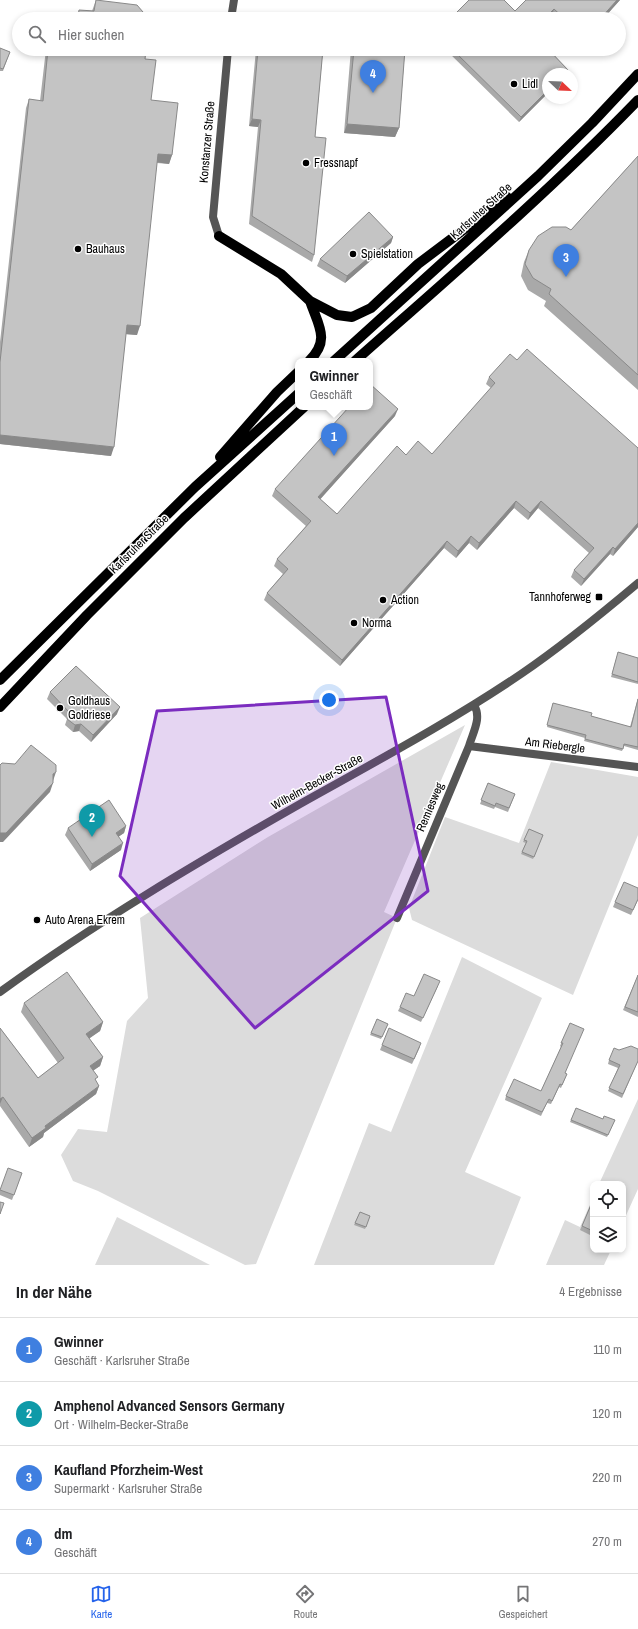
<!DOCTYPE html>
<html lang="de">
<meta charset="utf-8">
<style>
:root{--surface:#fff;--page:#f2f2f2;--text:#202124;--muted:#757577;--line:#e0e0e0;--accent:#2563eb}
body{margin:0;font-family:"Archivo Narrow",sans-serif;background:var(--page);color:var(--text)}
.controls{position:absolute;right:12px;bottom:12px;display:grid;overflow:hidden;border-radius:8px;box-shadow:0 2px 6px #0003}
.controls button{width:36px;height:36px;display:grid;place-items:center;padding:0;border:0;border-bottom:1px solid var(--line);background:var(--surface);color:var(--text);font:20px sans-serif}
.compass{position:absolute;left:542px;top:68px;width:36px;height:36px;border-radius:50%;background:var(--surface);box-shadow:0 2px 6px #0003;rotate:113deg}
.you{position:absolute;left:329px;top:700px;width:14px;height:14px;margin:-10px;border:3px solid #fff;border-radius:50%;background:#1a73e8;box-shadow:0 0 0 6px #1a73e833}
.badge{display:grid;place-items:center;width:26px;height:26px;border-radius:50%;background:var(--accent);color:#fff;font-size:13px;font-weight:700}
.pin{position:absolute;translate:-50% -33px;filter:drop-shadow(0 1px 2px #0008)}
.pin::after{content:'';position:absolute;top:21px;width:14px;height:12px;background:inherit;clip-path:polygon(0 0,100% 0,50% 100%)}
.popup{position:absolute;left:295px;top:358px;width:78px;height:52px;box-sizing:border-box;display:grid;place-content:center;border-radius:8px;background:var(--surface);filter:drop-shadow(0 1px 3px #0005);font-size:13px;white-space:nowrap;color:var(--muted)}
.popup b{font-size:15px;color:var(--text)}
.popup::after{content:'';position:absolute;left:50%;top:100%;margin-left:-8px;border:8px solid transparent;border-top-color:var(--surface)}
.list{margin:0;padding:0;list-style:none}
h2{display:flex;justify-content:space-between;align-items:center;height:52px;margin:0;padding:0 16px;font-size:17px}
h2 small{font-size:13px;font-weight:400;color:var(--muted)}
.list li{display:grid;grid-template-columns:26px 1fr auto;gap:12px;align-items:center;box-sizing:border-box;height:64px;padding:0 16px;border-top:1px solid var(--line)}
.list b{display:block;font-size:15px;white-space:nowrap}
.list p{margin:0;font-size:13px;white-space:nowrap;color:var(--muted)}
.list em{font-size:13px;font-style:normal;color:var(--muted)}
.icon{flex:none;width:22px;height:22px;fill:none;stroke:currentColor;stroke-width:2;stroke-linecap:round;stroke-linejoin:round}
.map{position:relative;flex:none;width:638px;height:1265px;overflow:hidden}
.search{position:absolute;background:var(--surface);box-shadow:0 2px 6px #0003;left:12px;right:12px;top:12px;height:44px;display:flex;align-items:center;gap:10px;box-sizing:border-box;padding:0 14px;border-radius:22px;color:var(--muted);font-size:15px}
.sheet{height:308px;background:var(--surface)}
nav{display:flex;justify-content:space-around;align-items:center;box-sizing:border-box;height:56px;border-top:1px solid var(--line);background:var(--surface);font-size:11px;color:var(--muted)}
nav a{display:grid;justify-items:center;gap:2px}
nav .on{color:var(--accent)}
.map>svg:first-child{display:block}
.green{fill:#dcdcdc}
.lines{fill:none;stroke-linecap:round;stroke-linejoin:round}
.minor{stroke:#555;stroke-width:8}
.primary{stroke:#000;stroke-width:10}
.wall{fill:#a9a9a9}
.shaded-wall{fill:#898989}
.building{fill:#c4c4c4;stroke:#898989}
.marked{fill:#7b2cbf;fill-opacity:0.2;stroke:#7b2cbf;stroke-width:3;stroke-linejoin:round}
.poi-dot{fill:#000;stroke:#fff;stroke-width:1.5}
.labels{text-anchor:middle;stroke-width:3;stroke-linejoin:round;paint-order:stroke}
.poi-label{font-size:12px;fill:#000;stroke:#fff;text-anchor:start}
.street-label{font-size:12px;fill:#000;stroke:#fff}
</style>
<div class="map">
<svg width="638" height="1265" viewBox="0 0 638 1265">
<rect width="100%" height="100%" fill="#fff"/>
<path class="green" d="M 465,725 L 384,912 L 397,918 L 256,1264 L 245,1265 L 98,1191 L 73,1181 L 61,1155 L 78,1129 L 107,1132 L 127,1021 L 148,998 L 140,918 L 268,837 Z
M 551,762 L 638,777 L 638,835 L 573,995 L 412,920 L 409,908 L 445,817 L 519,843 Z
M 462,957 L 542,998 L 465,1172 L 521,1197 L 494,1265 L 314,1265 L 369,1123 L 391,1132 Z
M 638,1099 L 638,1189 L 623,1222 L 623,1184 L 599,1184 Z
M 593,1198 L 593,1250 L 611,1250 L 604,1265 L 546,1265 L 565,1220 L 580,1227 Z
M 117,1217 L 210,1265 L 95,1265 Z"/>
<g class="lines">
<path class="minor" d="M 231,19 L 234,0
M 219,236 L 213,217 L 228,49
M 469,746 L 638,767
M 397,918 L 469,746 C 473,732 482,718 474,705
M 0,992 C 95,923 198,862 300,804 C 375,762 450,722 521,674 C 562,646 600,615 638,583"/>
<path class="primary" d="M 219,236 L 281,274 L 310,301 L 337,315 L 352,317 L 371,308 L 418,264 L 507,197
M 309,361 C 331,340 318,325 310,301
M 334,361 L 538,176 L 592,123 L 638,74
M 355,361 C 451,276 549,192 638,100
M 220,457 L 277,392 L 298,372
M 0,680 L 195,487 L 298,394
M 0,707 L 87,615 L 184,518 L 304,407"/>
</g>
<path class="wall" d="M 96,0 L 149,19 L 76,19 L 79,10 L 92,11 Z
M 526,0 L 620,0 L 603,19 L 557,19 L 552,15 L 547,19 L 450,19 L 515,11 Z
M 0,48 L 10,52 L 3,71 L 0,71 Z
M 46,49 L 146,49 L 145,59 L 151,100 L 172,155 L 169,164 L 157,163 L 137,335 L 126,334 L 111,456 L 0,444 L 0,342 L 26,108 L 29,99 L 40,101 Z
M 256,49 L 323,49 L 315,137 L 314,255 L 312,262 L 249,224 L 258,127 L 249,126 Z
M 351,49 L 405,49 L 399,128 L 395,137 L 344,133 Z
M 445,49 L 548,49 L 568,70 L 567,74 L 548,74 L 548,93 L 519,122 Z
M 638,156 L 638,390 L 544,306 L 546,301 L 528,290 L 521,276 L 524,262 L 529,250 L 571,230 Z
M 393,237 L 391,243 L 345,283 L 317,266 L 320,259 Z
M 517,360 L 638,448 L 638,527 L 613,556 L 610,554 L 581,586 L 571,577 L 574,570 L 589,553 L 538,508 L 528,520 L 514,508 L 477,550 L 469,543 L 456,558 L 444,548 L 340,666 L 264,600 L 267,593 L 283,574 L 274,566 L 277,559 L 306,526 L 272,496 L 275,489 L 395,416 L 320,499 L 337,514 L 406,455 L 432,454 L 491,388 L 486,384 L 489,377 Z
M 618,652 L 638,658 L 638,684 L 611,677 Z
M 50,692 L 117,714 L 91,742 L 79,731 L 73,732 L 65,725 L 67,719 L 47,699 Z
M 638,698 L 638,750 L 624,746 L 622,751 L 584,741 L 585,738 L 547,727 L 553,703 L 591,716 L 630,727 Z
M 488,783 L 515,794 L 508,812 L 495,807 L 494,809 L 480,804 Z
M 126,826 L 124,833 L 119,836 L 121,850 L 90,871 L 65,835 L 68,828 Z
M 529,829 L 543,835 L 533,859 L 521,854 L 526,843 L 523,842 Z
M 638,900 L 631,915 L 613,907 L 615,902 Z
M 638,975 L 638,1017 L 623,1010 Z
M 438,986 L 421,1022 L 398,1011 L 400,1007 L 414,996 Z
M 24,1003 L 103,1022 L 100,1031 L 89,1038 L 103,1057 L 100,1066 L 93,1070 L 96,1082 L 99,1086 L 96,1094 L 44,1133 L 43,1137 L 29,1147 L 0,1106 L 0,1028 L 38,1078 L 58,1063 L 21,1012 Z
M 377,1019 L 388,1024 L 381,1039 L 370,1035 Z
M 570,1023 L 565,1073 L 567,1074 L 561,1088 L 559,1087 L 551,1104 L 547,1103 L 541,1116 L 505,1100 L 506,1096 L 541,1091 L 561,1047 L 560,1046 Z
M 382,1045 L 420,1047 L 412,1064 L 380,1050 Z
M 609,1060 L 638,1061 L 622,1098 L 608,1091 L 618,1068 L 608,1064 Z
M 576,1108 L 603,1119 L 615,1120 L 607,1137 L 570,1122 Z
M 22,1173 L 12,1200 L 0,1195 L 0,1190 Z
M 593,1200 L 593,1235 L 592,1236 L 580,1230 Z
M 360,1212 L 370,1216 L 365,1229 L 354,1225 Z"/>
<path class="shaded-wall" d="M 617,0 L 620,0 L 603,19 L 600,19 Z
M 554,9 L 552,15 L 547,19 L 544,19 Z
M 548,90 L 548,93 L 519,122 L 521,117 Z
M 252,119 L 261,120 L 258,127 L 249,126 Z
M 347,124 L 399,128 L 395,137 L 344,133 Z
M 158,154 L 172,155 L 169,164 L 155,162 Z
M 393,237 L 391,243 L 345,283 L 347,276 Z
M 127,325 L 140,326 L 137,335 L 124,334 Z
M 398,409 L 395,416 L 316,504 L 318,497 Z
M 0,435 L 114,447 L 111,456 L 0,444 Z
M 516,501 L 514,508 L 477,550 L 479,543 Z
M 541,501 L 538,508 L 528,520 L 530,513 Z
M 638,523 L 638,527 L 613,556 L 615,549 Z
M 471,536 L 469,543 L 456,558 L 458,551 Z
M 447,541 L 444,548 L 340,666 L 342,660 Z
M 613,547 L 610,554 L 581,586 L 584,579 Z
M 120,707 L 117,714 L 91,742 L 93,735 Z
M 81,724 L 79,731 L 73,732 L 75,725 Z
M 56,772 L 53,781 L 53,774 Z
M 53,783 L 50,792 L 3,842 L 0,842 L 0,833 Z
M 126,826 L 124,833 L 114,840 L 116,833 Z
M 123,843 L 121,850 L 90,871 L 92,864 Z
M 103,1022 L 100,1031 L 83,1043 L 86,1034 Z
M 103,1057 L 100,1066 L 87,1075 L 90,1066 Z
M 99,1086 L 96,1094 L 44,1133 L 43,1137 L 29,1147 L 32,1138 L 45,1126 Z
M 3,1097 L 0,1104 L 0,1099 Z"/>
<path class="building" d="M 96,0 L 137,5 L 149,19 L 78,19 L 79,10 L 94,11 Z
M 469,0 L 504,0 L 515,11 L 526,0 L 617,0 L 600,19 L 565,19 L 554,9 L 544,19 L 450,19 Z
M 0,48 L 10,52 L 3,69 L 0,68 Z
M 48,49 L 146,49 L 145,59 L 156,60 L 151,100 L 178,103 L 172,155 L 158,154 L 140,326 L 127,325 L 114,447 L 0,435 L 0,362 L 29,99 L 43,101 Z
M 258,49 L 323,49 L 315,137 L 326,138 L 314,255 L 252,216 L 261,120 L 252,119 Z
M 354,49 L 405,49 L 399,128 L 347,124 Z
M 452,49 L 548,49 L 568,70 L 564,74 L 548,74 L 548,90 L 521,117 Z
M 638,156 L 638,375 L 549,294 L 551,289 L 533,278 L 525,264 L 529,250 L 538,236 L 552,227 L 566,227 L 571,230 Z
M 369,212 L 393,237 L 347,276 L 320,259 Z
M 527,349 L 638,448 L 638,523 L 615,549 L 613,547 L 584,579 L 574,570 L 594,548 L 541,501 L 530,513 L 516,501 L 479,543 L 471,536 L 458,551 L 447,541 L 342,660 L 267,593 L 288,569 L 277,559 L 311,521 L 275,489 L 349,407 L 370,407 L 370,384 L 398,409 L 318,497 L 337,514 L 397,446 L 406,455 L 418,441 L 432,454 L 495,383 L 489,377 L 510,354 L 517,360 Z
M 618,652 L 638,658 L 638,682 L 612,674 Z
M 76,666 L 120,707 L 93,735 L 81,724 L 75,725 L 67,719 L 70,713 L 50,692 Z
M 638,699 L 638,747 L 624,744 L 623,749 L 585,739 L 586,735 L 547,725 L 553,703 L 592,713 L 591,716 L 631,727 Z
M 31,745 L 56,765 L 56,772 L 53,774 L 53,783 L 6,833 L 0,833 L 0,765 L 2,763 L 15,764 Z
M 488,783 L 515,794 L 509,808 L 496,803 L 495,806 L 481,800 Z
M 109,800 L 126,826 L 116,833 L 123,843 L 92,864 L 68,828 Z
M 529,829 L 543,835 L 534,857 L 522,852 L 527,841 L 524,840 Z
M 624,882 L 638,888 L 638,899 L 633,910 L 615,902 Z
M 67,972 L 103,1022 L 86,1034 L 103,1057 L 90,1066 L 98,1077 L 95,1079 L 99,1086 L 45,1126 L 46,1128 L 32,1138 L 3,1097 L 0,1099 L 0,1028 L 38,1078 L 64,1058 L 24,1003 Z
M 424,974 L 440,981 L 423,1018 L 400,1007 L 406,993 L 414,996 Z
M 638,975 L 638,1012 L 625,1007 Z
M 377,1019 L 388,1024 L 382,1037 L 371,1033 Z
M 570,1023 L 584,1029 L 565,1073 L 567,1074 L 562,1085 L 560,1084 L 552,1101 L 549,1099 L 542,1112 L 506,1096 L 514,1079 L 541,1091 L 563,1043 L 561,1043 Z
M 389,1028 L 421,1043 L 414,1059 L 382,1045 Z
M 631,1046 L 638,1049 L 638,1061 L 623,1094 L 609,1088 L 620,1065 L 609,1060 L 614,1048 L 619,1050 Z
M 576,1108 L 603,1119 L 604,1116 L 615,1120 L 608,1135 L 571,1120 Z
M 8,1168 L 22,1173 L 14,1195 L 0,1190 Z
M 593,1200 L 593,1231 L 582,1226 Z
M 0,1202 L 4,1203 L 0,1214 Z
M 360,1212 L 370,1216 L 366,1227 L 355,1223 Z"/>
<path class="marked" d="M 386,697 L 428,891 L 255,1028 L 120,876 L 157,711 Z"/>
<g class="poi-dot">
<circle cx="514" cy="84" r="4"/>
<circle cx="306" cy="163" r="4"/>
<circle cx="78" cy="249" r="4"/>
<circle cx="353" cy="254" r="4"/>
<rect x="595" y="593" width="8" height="8" rx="2"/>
<circle cx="383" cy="600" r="4"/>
<circle cx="354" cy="623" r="4"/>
<circle cx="60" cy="708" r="4"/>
<circle cx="37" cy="920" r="4"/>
</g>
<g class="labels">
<g class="poi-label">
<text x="522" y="88">Lidl</text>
<text x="314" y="167">Fressnapf</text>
<text x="86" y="253">Bauhaus</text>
<text x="361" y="258">Spielstation</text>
<text x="591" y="601" text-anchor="end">Tannhoferweg</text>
<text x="391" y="604">Action</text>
<text x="362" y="627">Norma</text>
<text x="68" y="705">Goldhaus<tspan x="68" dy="14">Goldriese</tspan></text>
<text x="45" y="924">Auto Arena Ekrem</text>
</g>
<g class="street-label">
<text transform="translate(207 142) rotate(-85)" y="4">Konstanzer Straße</text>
<text transform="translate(481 211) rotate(-42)" y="4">Karlsruher Straße</text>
<text transform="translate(139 544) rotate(-45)" y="4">Karlsruher Straße</text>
<text transform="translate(555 745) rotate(7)" y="4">Am Riebergle</text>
<text transform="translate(317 782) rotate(-29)" y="4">Wilhelm-Becker-Straße</text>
<text transform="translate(430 807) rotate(-67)" y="4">Remiesweg</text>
</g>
</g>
</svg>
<div class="controls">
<button><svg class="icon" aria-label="locate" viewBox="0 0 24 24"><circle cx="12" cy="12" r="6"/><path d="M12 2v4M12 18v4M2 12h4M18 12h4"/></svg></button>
<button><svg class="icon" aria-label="layers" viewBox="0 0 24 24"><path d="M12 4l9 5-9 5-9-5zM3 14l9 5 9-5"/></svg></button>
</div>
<svg class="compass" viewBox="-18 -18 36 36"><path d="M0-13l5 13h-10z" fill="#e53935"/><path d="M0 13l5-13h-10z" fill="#757577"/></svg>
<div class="you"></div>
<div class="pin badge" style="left:334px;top:456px;background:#3f7fe0">1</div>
<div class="popup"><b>Gwinner</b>Geschäft</div>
<div class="pin badge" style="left:92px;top:837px;background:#0f9aa8">2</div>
<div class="pin badge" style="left:566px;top:277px;background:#3f7fe0">3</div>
<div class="pin badge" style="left:373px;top:93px;background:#3f7fe0">4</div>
<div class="search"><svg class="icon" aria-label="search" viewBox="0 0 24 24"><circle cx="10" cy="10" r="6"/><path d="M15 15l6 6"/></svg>Hier suchen</div>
</div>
<section class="sheet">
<h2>In der Nähe<small>4 Ergebnisse</small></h2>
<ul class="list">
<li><span class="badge" style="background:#3f7fe0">1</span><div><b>Gwinner</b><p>Geschäft · Karlsruher Straße</p></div><em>110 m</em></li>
<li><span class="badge" style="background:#0f9aa8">2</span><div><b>Amphenol Advanced Sensors Germany</b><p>Ort · Wilhelm-Becker-Straße</p></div><em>120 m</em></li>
<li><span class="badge" style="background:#3f7fe0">3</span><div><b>Kaufland Pforzheim-West</b><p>Supermarkt · Karlsruher Straße</p></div><em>220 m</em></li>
<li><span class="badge" style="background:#3f7fe0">4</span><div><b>dm</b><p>Geschäft</p></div><em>270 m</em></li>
</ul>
</section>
<nav>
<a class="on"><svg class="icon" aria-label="map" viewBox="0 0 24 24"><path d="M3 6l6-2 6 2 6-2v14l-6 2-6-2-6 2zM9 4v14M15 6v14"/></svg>Karte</a>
<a><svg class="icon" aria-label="directions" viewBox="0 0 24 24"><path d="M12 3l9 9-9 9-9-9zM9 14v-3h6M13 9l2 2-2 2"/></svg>Route</a>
<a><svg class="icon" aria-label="saved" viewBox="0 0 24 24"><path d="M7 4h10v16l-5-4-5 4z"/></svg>Gespeichert</a>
</nav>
